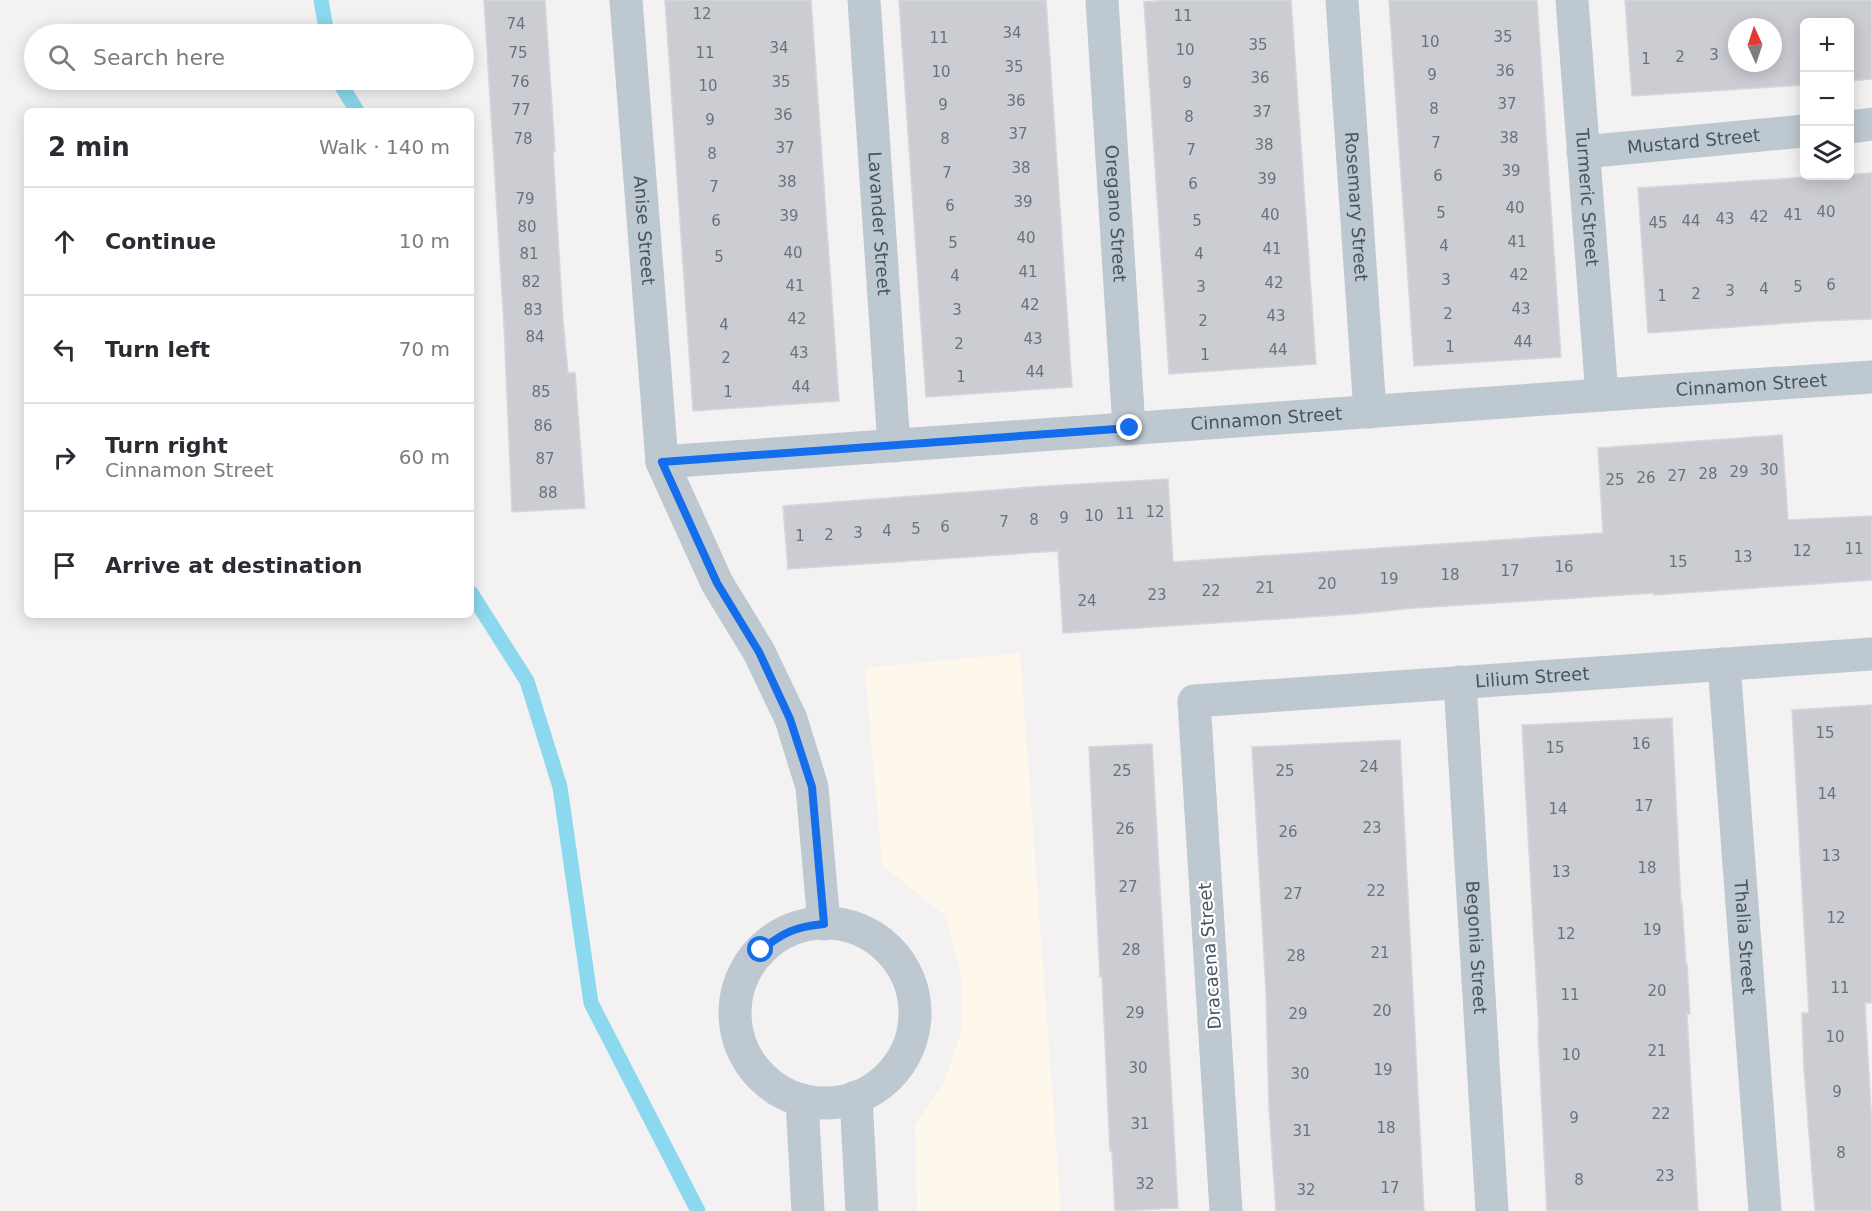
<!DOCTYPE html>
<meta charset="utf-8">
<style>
:root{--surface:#fff;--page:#f2f2f3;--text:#2b2b33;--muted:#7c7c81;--line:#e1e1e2}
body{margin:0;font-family:"DejaVu Sans",sans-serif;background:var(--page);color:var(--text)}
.controls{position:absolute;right:18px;top:18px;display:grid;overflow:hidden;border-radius:9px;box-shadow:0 3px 15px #0003}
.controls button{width:54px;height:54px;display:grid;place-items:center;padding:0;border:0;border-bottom:2px solid var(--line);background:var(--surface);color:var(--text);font:30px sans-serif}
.compass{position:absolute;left:1728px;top:18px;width:54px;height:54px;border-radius:50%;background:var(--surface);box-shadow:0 3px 15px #0003;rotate:357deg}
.stop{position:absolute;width:18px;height:18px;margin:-14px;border:4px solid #146dea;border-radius:50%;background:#fff}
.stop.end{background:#146dea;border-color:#fff;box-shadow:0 2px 6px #0008}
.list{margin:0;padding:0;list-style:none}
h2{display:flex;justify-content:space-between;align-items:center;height:78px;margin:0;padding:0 24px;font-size:26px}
h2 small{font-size:20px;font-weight:400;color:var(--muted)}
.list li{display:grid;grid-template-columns:39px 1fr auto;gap:18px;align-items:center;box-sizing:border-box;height:108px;padding:0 24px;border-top:2px solid var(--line)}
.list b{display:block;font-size:22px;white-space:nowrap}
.list p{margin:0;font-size:20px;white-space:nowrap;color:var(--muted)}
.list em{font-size:20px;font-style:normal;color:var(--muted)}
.icon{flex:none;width:33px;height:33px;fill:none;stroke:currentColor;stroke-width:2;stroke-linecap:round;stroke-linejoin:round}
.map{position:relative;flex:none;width:1872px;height:1211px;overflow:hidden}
.search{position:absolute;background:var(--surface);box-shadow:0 3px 15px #0003;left:24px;top:24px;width:450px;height:66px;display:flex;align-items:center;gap:15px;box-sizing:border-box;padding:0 21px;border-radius:33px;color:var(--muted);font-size:22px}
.panel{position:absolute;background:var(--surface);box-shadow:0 3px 15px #0003;left:24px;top:108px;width:450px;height:510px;border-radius:9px}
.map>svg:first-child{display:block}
.commercial{fill:#fdf8eb}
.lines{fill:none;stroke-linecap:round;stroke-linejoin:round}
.stream{stroke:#8bd8ef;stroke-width:15}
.building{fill:#cbcdd3;stroke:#d5d7dc;stroke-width:1.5;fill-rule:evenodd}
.minor{stroke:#bec8d0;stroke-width:33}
.route{stroke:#146dea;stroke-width:8}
.labels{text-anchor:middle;stroke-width:4.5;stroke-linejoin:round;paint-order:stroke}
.number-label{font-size:15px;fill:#69727c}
.street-label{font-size:18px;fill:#48545f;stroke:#fff}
</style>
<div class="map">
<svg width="1872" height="1211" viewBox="0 0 1872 1211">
<rect width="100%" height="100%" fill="#f3f1f1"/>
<path class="commercial" d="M 1020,653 L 1061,1211 L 917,1211 L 915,1125 L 944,1083 L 961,1032 L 961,973 L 945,916 L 882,865 L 865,668 Z"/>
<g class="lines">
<path class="stream" d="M 321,0 L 327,34
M 338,80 L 357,111
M 471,593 L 527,681 L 560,787 L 591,1003 L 698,1211"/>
</g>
<path class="building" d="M 484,0 L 545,0 L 555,151 L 553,151 L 563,321 L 568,373 L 575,373 L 585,508 L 512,512 L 504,325 Z
M 665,0 L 811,0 L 839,401 L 693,411 Z
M 899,0 L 1046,0 L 1072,387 L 926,397 Z
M 1169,0 L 1291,0 L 1316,364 L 1169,374 L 1144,2 Z
M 1389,0 L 1537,0 L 1561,357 L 1414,366 Z
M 1625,0 L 1872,0 L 1872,79 L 1850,81 L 1850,22 L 1804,22 L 1804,85 L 1632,96 ZM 1737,27 L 1773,27 L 1773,63 L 1737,63 Z
M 1872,173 L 1872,319 L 1817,321 L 1648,333 L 1638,188 Z
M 1782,435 L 1788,520 L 1872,516 L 1872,580 L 1654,595 L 1654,593 L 1415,608 L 1354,614 L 1063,633 L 1058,551 L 788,569 L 783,506 L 1047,486 L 1168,479 L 1173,562 L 1603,533 L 1598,448 Z
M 1872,705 L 1872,1003 L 1865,1003 L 1872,1128 L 1872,1211 L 1815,1211 L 1804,1069 L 1802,1013 L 1809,1013 L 1792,710 Z
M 1672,718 L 1681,904 L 1682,903 L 1686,964 L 1687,964 L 1690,1014 L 1687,1014 L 1698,1211 L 1547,1211 L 1538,1031 L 1539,1031 L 1522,725 Z
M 1400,740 L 1424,1211 L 1276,1211 L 1269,1108 L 1266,991 L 1252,747 Z
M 1152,744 L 1178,1208 L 1115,1211 L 1112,1151 L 1110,1151 L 1102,977 L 1100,977 L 1089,747 Z"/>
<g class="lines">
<g class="minor">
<path id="s1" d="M 626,0 L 662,462 L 717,583 L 759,652 L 791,719 L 812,787 L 824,924"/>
<path id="s2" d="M 864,0 L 894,446"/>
<path id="s3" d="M 1102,0 L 1129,428"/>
<path id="s4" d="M 1342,0 L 1370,412"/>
<path id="s5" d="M 1572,0 L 1602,395"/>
<path d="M 1850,127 L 1872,124"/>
<path id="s6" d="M 1583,152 L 1804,131"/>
<path id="s7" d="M 662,462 L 1602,395 L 1872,377"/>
<path id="s8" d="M 1724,664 L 1765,1211"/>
<path id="s9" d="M 1460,682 L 1492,1211"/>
<circle cx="825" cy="1013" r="90"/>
<path d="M 856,1097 L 862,1211"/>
<path d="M 802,1100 L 808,1211"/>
<path id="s10" d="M 1226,1211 L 1194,701 L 1872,654"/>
</g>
</g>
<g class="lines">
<path class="route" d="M 761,950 C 784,932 795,927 824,924 L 812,787 L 790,719 L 759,652 L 717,583 L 662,462 L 1130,428"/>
</g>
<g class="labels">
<g class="number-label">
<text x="702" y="19">12</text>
<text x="1183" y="21">11</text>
<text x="516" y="29">74</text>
<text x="1012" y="38">34</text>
<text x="1503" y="42">35</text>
<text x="939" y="43">11</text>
<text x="1430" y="47">10</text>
<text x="1258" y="50">35</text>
<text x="779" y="53">34</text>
<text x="1185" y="55">10</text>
<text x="518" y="58">75</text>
<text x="705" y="58">11</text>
<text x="1714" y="60">3</text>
<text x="1680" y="62">2</text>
<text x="1646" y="64">1</text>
<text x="1014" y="72">35</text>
<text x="1505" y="76">36</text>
<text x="941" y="77">10</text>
<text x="1432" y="80">9</text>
<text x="1260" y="83">36</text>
<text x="520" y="87">76</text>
<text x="781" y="87">35</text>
<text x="1187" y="88">9</text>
<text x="708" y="91">10</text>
<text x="1016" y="106">36</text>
<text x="1507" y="109">37</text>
<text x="943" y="110">9</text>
<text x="1434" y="114">8</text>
<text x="521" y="115">77</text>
<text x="1262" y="117">37</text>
<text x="783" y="120">36</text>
<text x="1189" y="122">8</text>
<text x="710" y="125">9</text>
<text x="1018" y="139">37</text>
<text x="1509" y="143">38</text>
<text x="523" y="144">78</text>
<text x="945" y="144">8</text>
<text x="1436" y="148">7</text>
<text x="1264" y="150">38</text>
<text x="785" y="153">37</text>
<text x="1191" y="155">7</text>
<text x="712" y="159">8</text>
<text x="1021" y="173">38</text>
<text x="1511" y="176">39</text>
<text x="947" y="178">7</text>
<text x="1438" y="181">6</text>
<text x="1267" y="184">39</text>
<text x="787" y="187">38</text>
<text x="1193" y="189">6</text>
<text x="714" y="192">7</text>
<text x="525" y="204">79</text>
<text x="1023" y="207">39</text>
<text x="950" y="211">6</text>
<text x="1515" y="213">40</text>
<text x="1826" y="217">40</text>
<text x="1441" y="218">5</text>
<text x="1270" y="220">40</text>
<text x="1793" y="220">41</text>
<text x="789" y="221">39</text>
<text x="1759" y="222">42</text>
<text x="1725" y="224">43</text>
<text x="716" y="226">6</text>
<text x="1197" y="226">5</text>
<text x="1691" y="226">44</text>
<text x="1658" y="228">45</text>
<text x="527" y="232">80</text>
<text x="1026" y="243">40</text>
<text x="1517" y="247">41</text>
<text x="953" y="248">5</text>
<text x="1444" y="251">4</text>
<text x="1272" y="254">41</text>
<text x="793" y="258">40</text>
<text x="529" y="259">81</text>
<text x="1199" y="259">4</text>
<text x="719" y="262">5</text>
<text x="1028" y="277">41</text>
<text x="1519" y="280">42</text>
<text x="955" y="281">4</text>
<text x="1446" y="285">3</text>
<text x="531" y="287">82</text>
<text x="1274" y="288">42</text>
<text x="1831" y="290">6</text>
<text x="795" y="291">41</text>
<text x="1201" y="292">3</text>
<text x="1798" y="292">5</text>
<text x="1764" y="294">4</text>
<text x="1730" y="296">3</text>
<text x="1696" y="299">2</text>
<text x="1662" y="301">1</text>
<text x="1030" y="310">42</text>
<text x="1521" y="314">43</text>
<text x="533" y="315">83</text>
<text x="957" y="315">3</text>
<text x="1448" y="319">2</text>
<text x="1276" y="321">43</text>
<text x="797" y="324">42</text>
<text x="1203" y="326">2</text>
<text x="724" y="330">4</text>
<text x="535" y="342">84</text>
<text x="1033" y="344">43</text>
<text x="1523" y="347">44</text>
<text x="959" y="349">2</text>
<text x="1450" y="352">1</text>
<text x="1278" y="355">44</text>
<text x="799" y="358">43</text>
<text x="1205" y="360">1</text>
<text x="726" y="363">2</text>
<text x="1035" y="377">44</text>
<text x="961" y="382">1</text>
<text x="801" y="392">44</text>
<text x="541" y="397">85</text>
<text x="728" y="397">1</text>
<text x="543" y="431">86</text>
<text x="545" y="464">87</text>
<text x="1769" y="475">30</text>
<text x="1739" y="477">29</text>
<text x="1708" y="479">28</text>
<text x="1677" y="481">27</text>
<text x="1646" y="483">26</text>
<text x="1615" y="485">25</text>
<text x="548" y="498">88</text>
<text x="1155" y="517">12</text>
<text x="1125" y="519">11</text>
<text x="1094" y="521">10</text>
<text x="1064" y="523">9</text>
<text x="1034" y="525">8</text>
<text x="1004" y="527">7</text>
<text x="945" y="532">6</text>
<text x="916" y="534">5</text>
<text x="887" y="536">4</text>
<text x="858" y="538">3</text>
<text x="829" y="540">2</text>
<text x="800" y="541">1</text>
<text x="1854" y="554">11</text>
<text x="1802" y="556">12</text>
<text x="1743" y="562">13</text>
<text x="1678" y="567">15</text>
<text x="1564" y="572">16</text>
<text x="1510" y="576">17</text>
<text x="1450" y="580">18</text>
<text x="1389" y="584">19</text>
<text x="1327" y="589">20</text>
<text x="1265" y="593">21</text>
<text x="1211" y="596">22</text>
<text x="1157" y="600">23</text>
<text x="1087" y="606">24</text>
<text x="1825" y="738">15</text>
<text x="1641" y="749">16</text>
<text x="1555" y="753">15</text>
<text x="1369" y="772">24</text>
<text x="1122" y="776">25</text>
<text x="1285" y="776">25</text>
<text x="1827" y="799">14</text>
<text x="1644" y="811">17</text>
<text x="1558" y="814">14</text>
<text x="1372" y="833">23</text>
<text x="1125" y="834">26</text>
<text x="1288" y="837">26</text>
<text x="1831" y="861">13</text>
<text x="1647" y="873">18</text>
<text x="1561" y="877">13</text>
<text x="1128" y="892">27</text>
<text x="1376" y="896">22</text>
<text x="1293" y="899">27</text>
<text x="1836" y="923">12</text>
<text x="1652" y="935">19</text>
<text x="1566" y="939">12</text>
<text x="1131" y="955">28</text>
<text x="1380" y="958">21</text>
<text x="1296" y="961">28</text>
<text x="1840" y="993">11</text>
<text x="1657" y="996">20</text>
<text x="1570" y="1000">11</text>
<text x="1382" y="1016">20</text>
<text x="1135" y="1018">29</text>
<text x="1298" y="1019">29</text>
<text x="1835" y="1042">10</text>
<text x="1657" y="1056">21</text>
<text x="1571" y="1060">10</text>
<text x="1138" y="1073">30</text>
<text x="1383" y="1075">19</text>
<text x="1300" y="1079">30</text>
<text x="1837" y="1097">9</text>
<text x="1661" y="1119">22</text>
<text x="1574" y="1123">9</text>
<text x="1140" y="1129">31</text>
<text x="1386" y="1133">18</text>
<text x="1302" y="1136">31</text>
<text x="1841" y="1158">8</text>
<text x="1665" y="1181">23</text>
<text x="1579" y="1185">8</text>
<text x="1145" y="1189">32</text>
<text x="1390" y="1193">17</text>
<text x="1306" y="1195">32</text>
</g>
<g class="street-label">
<text dy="6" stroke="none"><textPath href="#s6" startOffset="111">Mustard Street</textPath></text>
<text dy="6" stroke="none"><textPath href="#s5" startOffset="198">Turmeric Street</textPath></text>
<text dy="6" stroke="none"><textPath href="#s4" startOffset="207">Rosemary Street</textPath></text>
<text dy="6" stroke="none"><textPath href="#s3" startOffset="214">Oregano Street</textPath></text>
<text dy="6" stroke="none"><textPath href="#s2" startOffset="224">Lavander Street</textPath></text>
<text dy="6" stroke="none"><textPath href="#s1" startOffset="231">Anise Street</textPath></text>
<text dy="6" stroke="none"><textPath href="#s7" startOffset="1092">Cinnamon Street</textPath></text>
<text dy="6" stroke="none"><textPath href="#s7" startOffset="606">Cinnamon Street</textPath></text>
<text dy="6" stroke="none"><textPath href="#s10" startOffset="850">Lilium Street</textPath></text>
<text dy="6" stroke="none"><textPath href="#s8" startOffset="274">Thalia Street</textPath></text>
<text dy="6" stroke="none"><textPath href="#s9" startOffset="266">Begonia Street</textPath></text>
<text transform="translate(1210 956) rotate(-94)" y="6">Dracaena Street</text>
</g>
</g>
</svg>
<div class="controls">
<button>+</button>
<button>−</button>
<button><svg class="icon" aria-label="layers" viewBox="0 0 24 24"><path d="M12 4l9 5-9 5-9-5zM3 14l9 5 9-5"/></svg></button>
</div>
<svg class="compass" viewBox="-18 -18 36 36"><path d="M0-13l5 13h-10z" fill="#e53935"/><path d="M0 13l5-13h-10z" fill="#7c7c81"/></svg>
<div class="stop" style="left:761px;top:950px"></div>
<div class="stop end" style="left:1130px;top:428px"></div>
<div class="search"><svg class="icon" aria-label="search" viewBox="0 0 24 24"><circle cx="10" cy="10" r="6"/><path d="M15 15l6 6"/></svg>Search here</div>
<section class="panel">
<h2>2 min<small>Walk · 140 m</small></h2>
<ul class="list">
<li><svg class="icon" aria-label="ahead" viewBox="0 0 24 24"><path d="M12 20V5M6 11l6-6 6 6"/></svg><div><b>Continue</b></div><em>10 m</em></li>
<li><svg class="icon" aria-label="left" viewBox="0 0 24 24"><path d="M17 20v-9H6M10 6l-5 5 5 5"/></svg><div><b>Turn left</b></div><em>70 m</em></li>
<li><svg class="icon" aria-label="right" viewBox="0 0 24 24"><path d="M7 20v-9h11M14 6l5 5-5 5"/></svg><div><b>Turn right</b><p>Cinnamon Street</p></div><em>60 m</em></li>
<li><svg class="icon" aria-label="arrive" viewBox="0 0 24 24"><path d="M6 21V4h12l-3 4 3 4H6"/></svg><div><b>Arrive at destination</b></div></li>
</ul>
</section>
</div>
